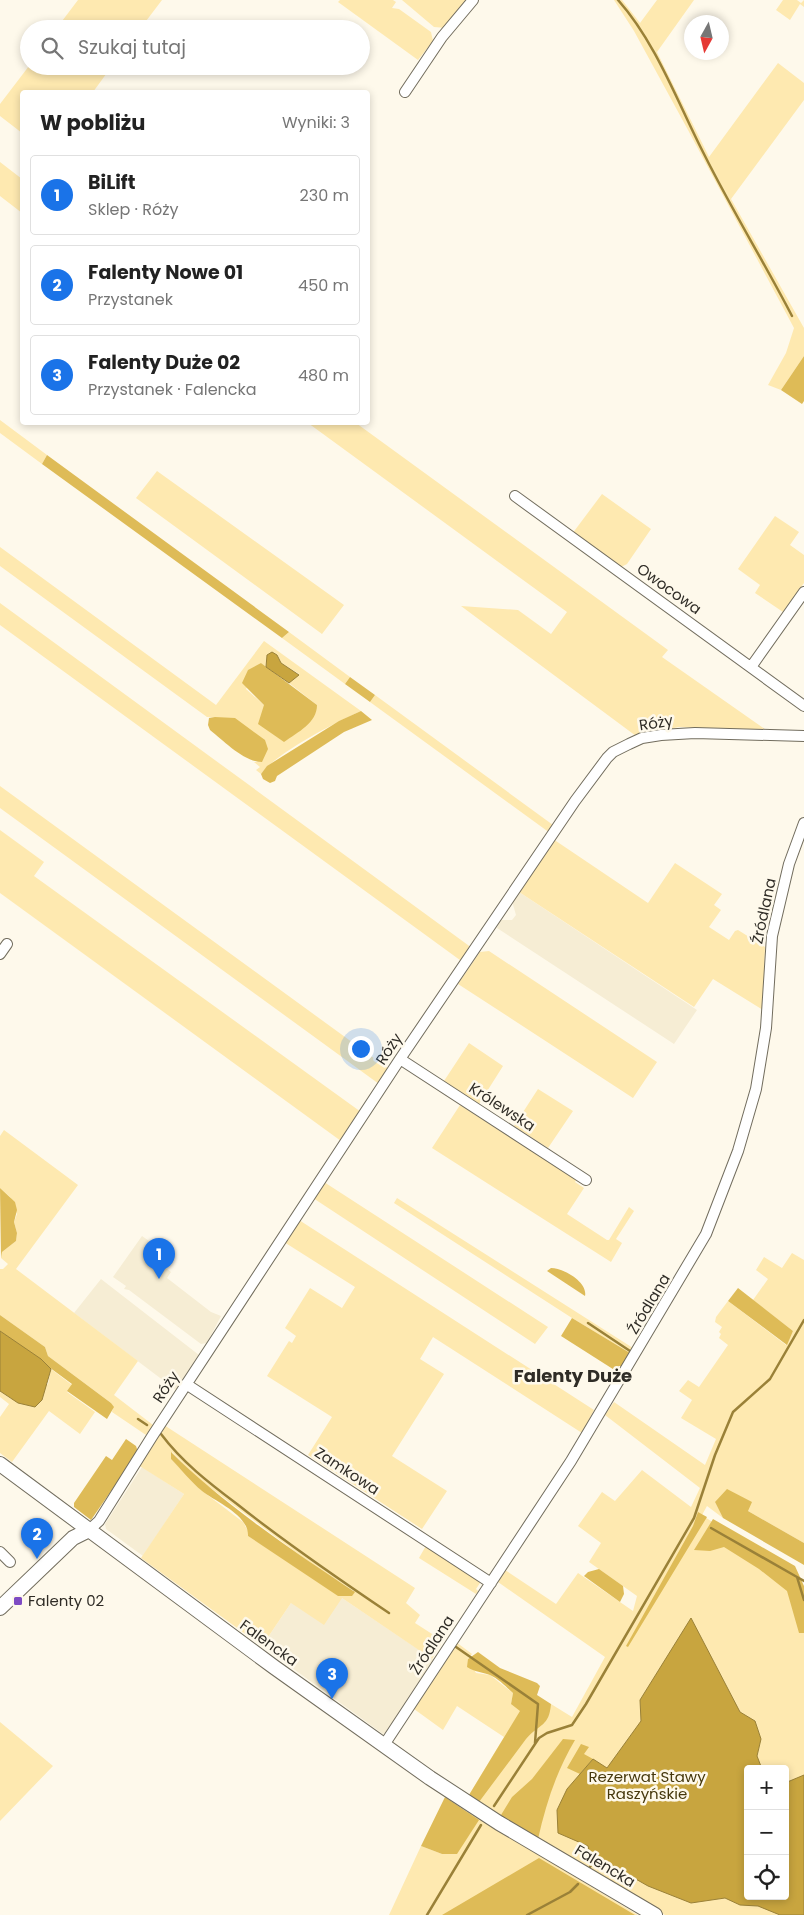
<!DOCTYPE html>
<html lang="pl">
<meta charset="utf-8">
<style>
:root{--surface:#fff;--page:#f2f2f2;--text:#222;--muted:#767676;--line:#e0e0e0;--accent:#1a73e8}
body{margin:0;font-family:Poppins,sans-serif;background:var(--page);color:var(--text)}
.controls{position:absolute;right:15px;bottom:15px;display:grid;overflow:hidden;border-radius:5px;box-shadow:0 2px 8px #0003}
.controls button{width:45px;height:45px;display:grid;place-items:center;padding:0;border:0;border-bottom:1px solid var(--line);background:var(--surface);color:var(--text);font:25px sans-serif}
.compass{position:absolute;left:684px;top:15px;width:45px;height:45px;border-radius:50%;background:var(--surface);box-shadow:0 2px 8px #0003;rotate:188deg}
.you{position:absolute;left:360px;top:1048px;width:18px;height:18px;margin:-12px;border:4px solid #fff;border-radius:50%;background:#1a73e8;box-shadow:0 0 0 8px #1a73e833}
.badge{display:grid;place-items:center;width:32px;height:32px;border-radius:50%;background:var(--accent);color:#fff;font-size:16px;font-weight:700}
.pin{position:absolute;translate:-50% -41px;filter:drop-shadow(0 1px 2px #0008)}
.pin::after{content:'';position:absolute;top:26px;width:18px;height:15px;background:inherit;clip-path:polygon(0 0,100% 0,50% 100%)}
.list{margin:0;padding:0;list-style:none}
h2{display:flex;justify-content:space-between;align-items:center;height:65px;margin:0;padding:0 20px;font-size:21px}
h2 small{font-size:16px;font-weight:400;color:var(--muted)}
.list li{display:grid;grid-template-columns:32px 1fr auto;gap:15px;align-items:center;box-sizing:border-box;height:80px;margin:0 10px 10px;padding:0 10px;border:1px solid var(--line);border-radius:5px}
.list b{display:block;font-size:19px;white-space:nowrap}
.list p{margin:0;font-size:16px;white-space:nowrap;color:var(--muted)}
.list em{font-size:16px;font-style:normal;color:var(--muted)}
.icon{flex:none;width:28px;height:28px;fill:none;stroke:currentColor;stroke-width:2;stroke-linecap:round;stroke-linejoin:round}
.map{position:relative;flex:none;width:804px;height:1915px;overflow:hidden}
.search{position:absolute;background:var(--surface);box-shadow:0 2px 8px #0003;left:20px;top:20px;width:350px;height:55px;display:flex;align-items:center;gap:12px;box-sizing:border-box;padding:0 18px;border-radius:28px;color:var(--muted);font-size:19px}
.panel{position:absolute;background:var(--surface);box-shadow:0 2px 8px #0003;left:20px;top:90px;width:350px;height:335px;border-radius:5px}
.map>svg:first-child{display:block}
.built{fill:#f6edd4}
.green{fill:#fee9b0;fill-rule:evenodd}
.forest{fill:#debb57}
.water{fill:#c8a53f;stroke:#9a8138}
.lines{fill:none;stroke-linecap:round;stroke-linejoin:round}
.stream{stroke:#9a8138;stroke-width:2.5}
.street-casing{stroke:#726d5e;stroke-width:12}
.secondary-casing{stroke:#726d5e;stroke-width:16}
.street{stroke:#fff;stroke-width:10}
.secondary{stroke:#fff;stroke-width:14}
.poi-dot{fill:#7e4bc3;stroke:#fef9eb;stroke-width:2}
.labels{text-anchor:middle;stroke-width:5;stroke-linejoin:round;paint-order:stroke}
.street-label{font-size:15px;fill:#2f2c26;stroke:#fef9eb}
.poi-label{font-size:15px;fill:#2f2c26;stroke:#fef9eb;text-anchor:start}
.park-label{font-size:15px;fill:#46380d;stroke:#fef9eb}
.quarter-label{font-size:18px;font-weight:bold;fill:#2f2c26;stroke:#fef9eb}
</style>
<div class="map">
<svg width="804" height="1915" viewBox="0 0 804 1915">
<rect width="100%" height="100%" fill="#fef9eb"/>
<path class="built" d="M 519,892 L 697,1010 L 674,1044 L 497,928 L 499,920 L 512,920 L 516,915 L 512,901 Z
M 142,1236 L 169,1255 L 162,1265 L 171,1272 L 167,1278 L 211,1312 L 221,1316 L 207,1343 L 201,1344 L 129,1290 L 124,1289 L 126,1286 L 113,1277 Z
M 101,1279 L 199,1355 L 176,1390 L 74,1313 Z
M 142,1467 L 184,1494 L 143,1556 L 106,1529 L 105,1524 Z
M 342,1598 L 434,1660 L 386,1733 L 383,1734 L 262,1646 L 291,1603 Z"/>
<path class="green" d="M 78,0 L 162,0 L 140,29 L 56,29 Z
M 340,0 L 393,0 L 396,2 L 392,8 L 399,9 L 431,32 L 433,41 L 418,60 L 338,2 Z
M 402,0 L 469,0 L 446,28 L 434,27 Z
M 614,0 L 622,0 L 640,23 L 657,0 L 694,0 L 657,52 L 709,157 L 778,63 L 804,83 L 804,100 L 731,199 L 804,328 L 804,356 L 781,390 L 768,385 L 786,353 L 794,328 L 688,130 L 634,31 Z
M 783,0 L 797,0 L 801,3 L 804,0 L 804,7 L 800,4 L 790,20 L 776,10 Z
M 29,66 L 112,66 L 93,92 L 22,92 L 22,133 L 0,116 L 0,104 Z
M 0,162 L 22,179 L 22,213 L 0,196 Z
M 0,420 L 47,455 L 42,464 L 0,433 Z
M 308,423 L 356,423 L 668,650 L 662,657 L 769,732 L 679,727 L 636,736 L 461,606 L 518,610 L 551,634 L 567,612 Z
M 157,471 L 344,605 L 322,634 L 136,498 Z
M 602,494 L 651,529 L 627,564 L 621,567 L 572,534 Z
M 775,516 L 799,532 L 790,545 L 804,555 L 804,583 L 783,612 L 755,593 L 760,585 L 738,569 Z
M 0,547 L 216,705 L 264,641 L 361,711 C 336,722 276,753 261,774 L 256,770 L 260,767 L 254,762 L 262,762 L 235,719 L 207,717 L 0,566 ZM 272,653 L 277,655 L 281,663 L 299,674 L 289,683 L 317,705 L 264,705 L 246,689 L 261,663 L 266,667 L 267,655 Z
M 0,603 L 472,948 L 464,963 L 0,625 Z
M 289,632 L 350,677 L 345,684 L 282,638 Z
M 375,695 L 553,825 L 550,833 L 370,702 Z
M 0,786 L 389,1069 L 379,1084 L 0,808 Z
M 0,830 L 44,862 L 34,876 L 361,1112 L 341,1141 L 0,893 Z
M 553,839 L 648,903 L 675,863 L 722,894 L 714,905 L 721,910 L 709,927 L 729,940 L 735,931 L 738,930 L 765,947 L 763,1010 L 713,979 L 694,1007 L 516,890 Z
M 489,951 L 657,1062 L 633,1098 L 458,984 L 480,952 Z
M 469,1043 L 503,1066 L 479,1104 L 444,1081 Z
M 538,1089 L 573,1111 L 548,1148 L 514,1126 Z
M 460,1105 L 576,1180 L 575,1182 L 584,1188 L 567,1214 L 607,1240 L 609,1240 L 629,1207 L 634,1211 L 616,1239 L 622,1243 L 611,1262 L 432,1148 Z
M 4,1130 L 78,1185 L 16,1269 L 138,1361 L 114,1395 L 153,1425 L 146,1435 L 112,1412 L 113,1407 L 111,1403 L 48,1356 L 45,1347 L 0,1315 L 0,1269 L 3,1269 L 8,1264 L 1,1258 L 2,1252 L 16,1241 L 17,1233 L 14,1222 L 17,1214 L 10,1197 L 0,1188 L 0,1136 Z
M 324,1182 L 548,1327 L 535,1344 L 313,1198 Z
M 397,1198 L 633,1348 L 630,1353 L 572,1318 L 394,1203 Z
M 299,1220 L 594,1410 L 582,1433 L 433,1337 L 420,1359 L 444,1374 L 392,1456 L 447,1491 L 422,1529 L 308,1455 L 332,1417 L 267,1376 L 289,1341 L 292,1343 L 296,1336 L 285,1328 L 310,1288 L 342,1308 L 355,1287 L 284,1242 Z
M 792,1253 L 804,1260 L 804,1543 L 748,1511 L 715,1502 L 723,1518 L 707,1506 L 702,1515 L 730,1534 L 804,1603 L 804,1915 L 665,1915 L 489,1811 L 469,1795 L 504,1737 L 457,1706 L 443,1730 L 414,1709 L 456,1642 L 472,1654 L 468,1659 L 476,1673 L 490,1675 L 513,1693 L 511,1704 L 551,1704 L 572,1717 L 605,1657 L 498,1582 L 505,1570 L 556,1604 L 578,1573 L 633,1611 L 637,1596 L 589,1562 L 601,1543 L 578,1526 L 602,1492 L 615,1501 L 642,1470 L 691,1507 L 700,1488 L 605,1415 L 614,1402 L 705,1465 L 716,1439 L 681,1418 L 692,1400 L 679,1391 L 688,1380 L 699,1387 L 728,1345 L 719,1338 L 721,1334 L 719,1332 L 722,1327 L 715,1322 L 716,1317 L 728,1301 L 786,1345 L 793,1331 L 753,1300 L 768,1279 L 756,1270 L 764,1257 L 782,1268 ZM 748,1769 L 785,1769 L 785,1896 L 748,1896 Z
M 51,1369 L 72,1385 L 67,1392 L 95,1412 L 80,1434 L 49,1411 L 12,1462 L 0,1453 L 0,1417 L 9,1404 L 0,1397 L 0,1391 L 11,1399 L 48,1384 Z
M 164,1425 L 415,1588 L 406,1603 L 420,1615 L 415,1623 L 443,1641 L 432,1659 L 342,1598 L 324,1625 L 291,1603 L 262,1646 L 141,1558 L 184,1494 L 138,1465 ZM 172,1452 L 196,1477 L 317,1568 L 354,1591 L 343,1594 L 248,1536 L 248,1531 L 243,1522 L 201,1490 L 171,1459 Z
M 427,1544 L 482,1580 L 476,1589 L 478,1591 L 476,1594 L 419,1558 Z
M 0,1722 L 53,1766 L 0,1821 Z
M 468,1812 L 638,1915 L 389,1915 L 421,1846 L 442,1854 Z"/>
<path class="forest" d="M 804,356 L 804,401 L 802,404 L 781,390 Z
M 47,455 L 289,632 L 282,638 L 42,464 Z
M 261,663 L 317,705 C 317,723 298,732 284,742 L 258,724 L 264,705 L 242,683 L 248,670 Z
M 350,677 L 375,695 L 370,702 L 345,684 Z
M 361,711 L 372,720 L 344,732 L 277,776 L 275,781 L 270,783 L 263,779 L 261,774 L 267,766 L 339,721 Z
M 215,717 L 235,718 L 265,740 L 268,749 L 262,762 C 244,762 224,741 210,730 L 208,725 L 209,718 Z
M 0,1188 L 15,1202 L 17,1210 L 14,1222 L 17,1233 L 16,1241 L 2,1252 L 1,1258 Z
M 551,1268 C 563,1268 588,1282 585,1296 L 547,1271 Z
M 738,1288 L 793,1331 L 787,1345 L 728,1301 Z
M 0,1315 L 45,1347 L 48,1356 L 111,1403 L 114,1407 L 107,1419 L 67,1391 L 72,1384 L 0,1331 Z
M 572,1318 L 630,1353 L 623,1366 L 619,1366 L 616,1371 L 561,1336 Z
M 126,1439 L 136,1446 L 138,1452 L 91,1520 L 74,1507 L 74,1503 L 106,1456 L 112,1460 Z
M 171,1452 C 222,1503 294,1552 355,1592 L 352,1596 L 338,1596 L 248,1536 C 249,1515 216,1502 202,1491 C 191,1482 181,1469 171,1459 Z
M 727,1489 L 752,1502 L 748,1511 L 804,1543 L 804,1565 L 723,1518 L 715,1502 Z
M 698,1512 L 707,1517 L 628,1647 L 626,1646 L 693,1526 Z
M 713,1519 L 795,1566 L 804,1586 L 804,1633 L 799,1633 L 787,1591 L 759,1569 L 724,1547 L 710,1551 L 694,1550 Z
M 599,1569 L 623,1586 L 624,1594 L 620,1602 L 584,1576 L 588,1572 Z
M 478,1652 L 500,1668 L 537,1683 L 540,1686 L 537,1695 L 551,1704 C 549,1727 540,1723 526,1739 L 479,1802 L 469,1795 L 520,1711 L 511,1704 L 513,1693 C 506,1687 499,1679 490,1675 C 482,1672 475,1672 467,1667 L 468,1659 Z
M 563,1739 L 575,1740 C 556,1772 546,1804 538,1839 L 506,1821 L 501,1815 L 512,1797 L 532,1779 Z
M 581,1744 L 589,1747 L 584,1754 L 593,1759 L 580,1774 L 567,1768 Z
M 445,1797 L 479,1820 L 457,1854 L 442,1854 L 421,1846 Z
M 539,1858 L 635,1915 L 442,1915 Z"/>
<path class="water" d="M 272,652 L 277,655 L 281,663 L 299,675 L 289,683 L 266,667 L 267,655 Z
M 0,1331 L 41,1359 L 51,1369 L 42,1400 L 35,1407 L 18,1403 L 0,1391 Z
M 691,1618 L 740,1712 L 755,1721 L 761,1739 L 757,1756 L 762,1769 L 748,1769 L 748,1896 L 785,1896 L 785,1783 L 804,1775 L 804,1915 L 780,1915 L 758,1906 L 740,1905 L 725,1898 L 691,1903 L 648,1886 L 613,1866 L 592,1863 L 588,1846 L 558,1833 L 557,1810 L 567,1789 L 593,1759 L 607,1768 L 641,1721 L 640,1700 Z"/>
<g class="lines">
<path class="stream" d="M 618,0 C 657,44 678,104 705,156 C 732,210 764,262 792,316
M 588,1323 L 630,1351
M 138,1419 L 147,1425
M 161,1434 C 182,1462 209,1483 237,1504 C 286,1543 337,1578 389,1613
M 711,1528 L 797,1577 L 804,1600
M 797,1577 L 804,1581
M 456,1647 L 538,1704 L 535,1743
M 494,1806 L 539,1738 L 547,1733 L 572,1725 L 586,1704 L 694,1518 L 715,1455 L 733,1412 L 770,1379 L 804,1320
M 590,1867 L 592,1863
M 427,1915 L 481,1825
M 527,1915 L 570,1892 L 578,1884"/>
<g class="street-casing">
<path id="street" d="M 405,92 L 442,37 L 473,0
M 515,496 L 804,706
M 751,667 L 804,592
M 0,954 L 7,944
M 400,1059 L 586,1180
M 186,1384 L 491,1583
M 89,1530 L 99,1521 L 153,1435 L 400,1059 L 575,801 L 607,758 L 613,752 L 629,744 L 642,738 L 661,735 L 695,733 L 804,736
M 0,1552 L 10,1562
M 384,1745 L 571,1461 L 706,1234 L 738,1151 L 756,1089 L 766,1028 L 772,936 L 789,864 L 804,823"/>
</g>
<g class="secondary-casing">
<path id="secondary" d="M 0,1464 L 274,1667 L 430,1778 L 499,1823 L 655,1915
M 0,1608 L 73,1538 L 89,1530"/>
</g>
<use href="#street" class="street"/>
<use href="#secondary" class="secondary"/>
</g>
<rect class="poi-dot" x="13" y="1596" width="10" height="10" rx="2.5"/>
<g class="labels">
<g class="street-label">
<text transform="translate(669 589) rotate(36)" y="5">Owocowa</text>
<text transform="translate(656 723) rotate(-9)" y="5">Róży</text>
<text transform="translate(764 911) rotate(-78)" y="5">Źródlana</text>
<text transform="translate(389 1049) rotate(-56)" y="5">Róży</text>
<text transform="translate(502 1107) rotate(33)" y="5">Królewska</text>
<text transform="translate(649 1304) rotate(-59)" y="5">Źródlana</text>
<text transform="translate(166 1387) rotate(-56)" y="5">Róży</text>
<text transform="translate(347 1471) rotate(33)" y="5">Zamkowa</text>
<text transform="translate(269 1643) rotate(36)" y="5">Falencka</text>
<text transform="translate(432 1645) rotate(-57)" y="5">Źródlana</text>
<text transform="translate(605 1866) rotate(31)" y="5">Falencka</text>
</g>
<g class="poi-label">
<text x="28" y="1606">Falenty 02</text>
</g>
<g class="park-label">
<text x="647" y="1782">Rezerwat Stawy<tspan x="647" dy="17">Raszyńskie</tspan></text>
</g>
<g class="quarter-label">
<text x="573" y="1382">Falenty Duże</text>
</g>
</g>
</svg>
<div class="controls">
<button>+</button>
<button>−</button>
<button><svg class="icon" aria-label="locate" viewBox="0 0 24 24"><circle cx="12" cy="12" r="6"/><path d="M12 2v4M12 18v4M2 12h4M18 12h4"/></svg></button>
</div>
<svg class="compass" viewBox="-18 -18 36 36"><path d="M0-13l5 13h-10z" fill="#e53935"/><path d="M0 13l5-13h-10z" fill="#767676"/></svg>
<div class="you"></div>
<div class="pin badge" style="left:159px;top:1279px">1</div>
<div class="pin badge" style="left:37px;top:1559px">2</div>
<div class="pin badge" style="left:332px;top:1699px">3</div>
<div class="search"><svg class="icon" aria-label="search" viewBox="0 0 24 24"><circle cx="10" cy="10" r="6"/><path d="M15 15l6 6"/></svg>Szukaj tutaj</div>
<section class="panel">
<h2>W pobliżu<small>Wyniki: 3</small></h2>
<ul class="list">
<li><span class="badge">1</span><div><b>BiLift</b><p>Sklep · Róży</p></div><em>230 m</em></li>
<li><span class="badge">2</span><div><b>Falenty Nowe 01</b><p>Przystanek</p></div><em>450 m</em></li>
<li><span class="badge">3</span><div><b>Falenty Duże 02</b><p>Przystanek · Falencka</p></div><em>480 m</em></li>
</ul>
</section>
</div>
